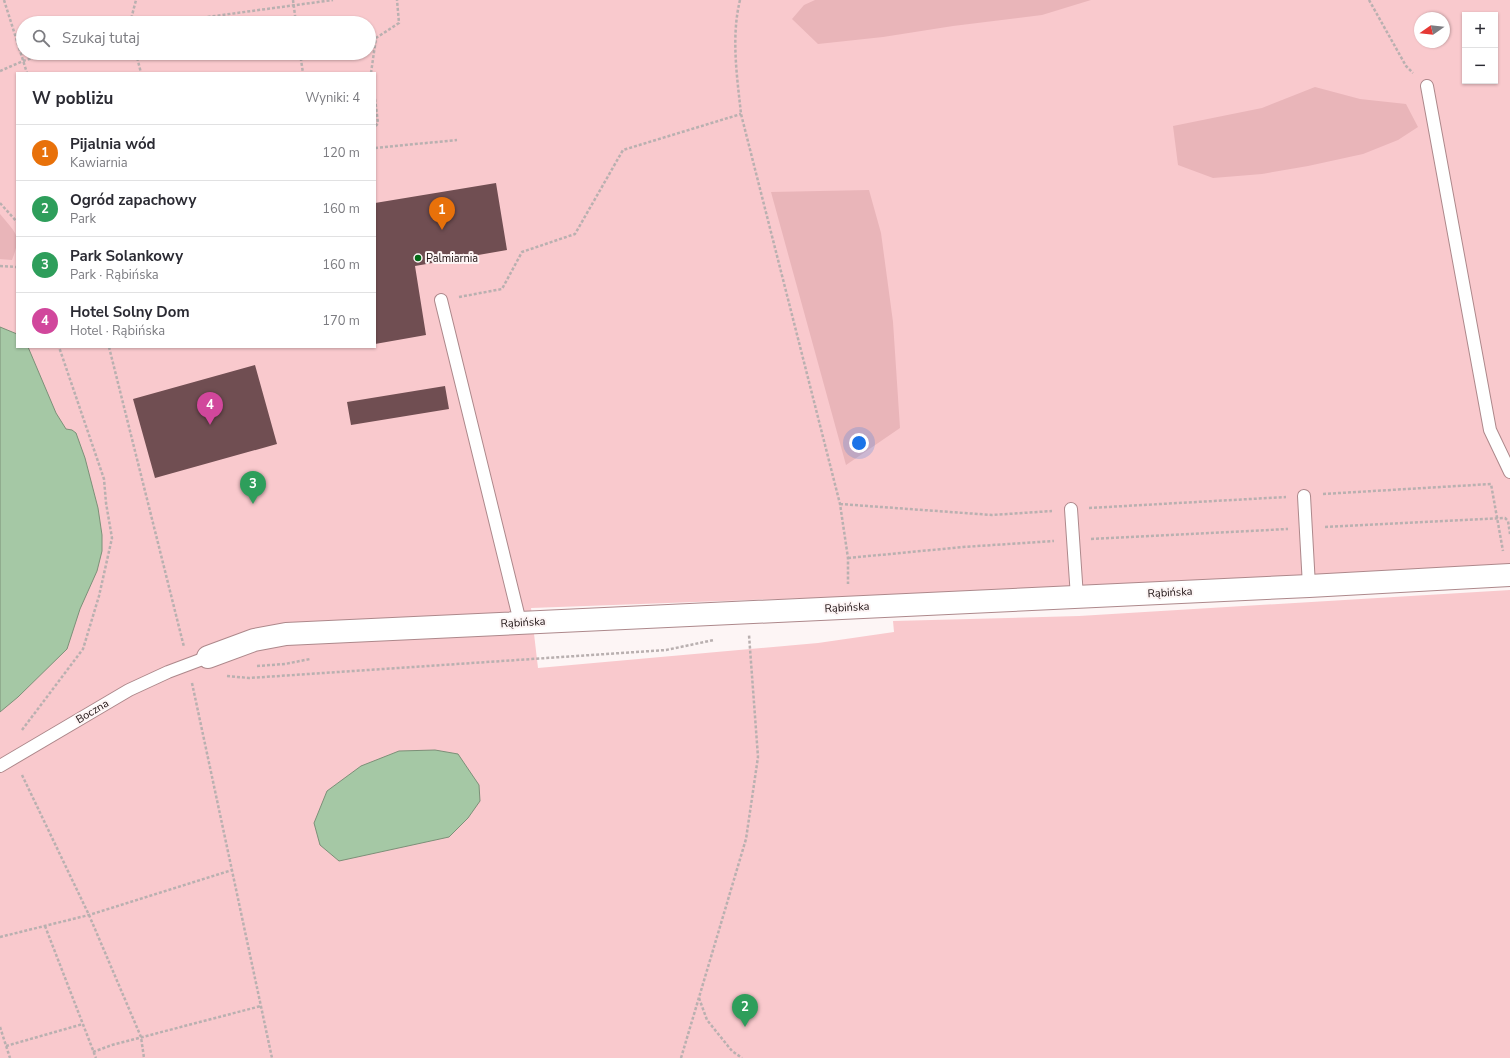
<!DOCTYPE html>
<html lang="pl">
<meta charset="utf-8">
<style>
:root{--surface:#fff;--page:#f7f7f7;--text:#2b2b33;--muted:#7c7c81;--line:#e1e1e2;--accent:#db2777}
body{margin:0;font-family:"Nunito Sans",sans-serif;background:var(--page);color:var(--text)}
.controls{position:absolute;right:12px;top:12px;display:grid;overflow:hidden;border-radius:0px;box-shadow:0 1px 3px #0004}
.controls button{width:36px;height:36px;display:grid;place-items:center;padding:0;border:0;border-bottom:1px solid var(--line);background:var(--surface);color:var(--text);font:20px sans-serif}
.compass{position:absolute;left:1414px;top:12px;width:36px;height:36px;border-radius:50%;background:var(--surface);box-shadow:0 1px 3px #0004;rotate:256deg}
.you{position:absolute;left:859px;top:443px;width:14px;height:14px;margin:-10px;border:3px solid #fff;border-radius:50%;background:#1a73e8;box-shadow:0 0 0 6px #1a73e833}
.badge{display:grid;place-items:center;width:26px;height:26px;border-radius:50%;background:var(--accent);color:#fff;font-size:13px;font-weight:700}
.pin{position:absolute;translate:-50% -33px;filter:drop-shadow(0 1px 2px #0008)}
.pin::after{content:'';position:absolute;top:21px;width:14px;height:12px;background:inherit;clip-path:polygon(0 0,100% 0,50% 100%)}
.list{margin:0;padding:0;list-style:none}
h2{display:flex;justify-content:space-between;align-items:center;height:52px;margin:0;padding:0 16px;font-size:17px}
h2 small{font-size:13px;font-weight:400;color:var(--muted)}
.list li{display:grid;grid-template-columns:26px 1fr auto;gap:12px;align-items:center;box-sizing:border-box;height:56px;padding:0 16px;border-top:1px solid var(--line)}
.list b{display:block;font-size:15px;white-space:nowrap}
.list p{margin:0;font-size:13px;white-space:nowrap;color:var(--muted)}
.list em{font-size:13px;font-style:normal;color:var(--muted)}
.icon{flex:none;width:22px;height:22px;fill:none;stroke:currentColor;stroke-width:2;stroke-linecap:round;stroke-linejoin:round}
.map{position:relative;flex:none;width:1510px;height:1058px;overflow:hidden}
.search{position:absolute;background:var(--surface);box-shadow:0 1px 3px #0004;left:16px;top:16px;width:360px;height:44px;display:flex;align-items:center;gap:10px;box-sizing:border-box;padding:0 14px;border-radius:22px;color:var(--muted);font-size:15px}
.panel{position:absolute;background:var(--surface);box-shadow:0 1px 3px #0004;left:16px;top:72px;width:360px;height:276px;border-radius:0px}
.map>svg:first-child{display:block}
.green{fill:#f9c9cd;fill-rule:evenodd}
.forest{fill:#e9b5b9}
.water{fill:#a5c8a5;stroke:#7c9078}
.building{fill:#704e52}
.lines{fill:none;stroke-linecap:round;stroke-linejoin:round}
.service-casing{stroke:#ad888b;stroke-width:14}
.minor-casing{stroke:#ad888b;stroke-width:24}
.path{stroke:#b9b0b0;stroke-width:2.5;stroke-dasharray:3 2;stroke-linecap:butt}
.service{stroke:#fff;stroke-width:12}
.minor{stroke:#fff;stroke-width:22}
.poi-dot{fill:#026916;stroke:#fdf5f5;stroke-width:1.5}
.labels{text-anchor:middle;stroke-width:4;stroke-linejoin:round;paint-order:stroke}
.poi-label{font-size:11px;fill:#1c0f10;stroke:#fdf5f5;text-anchor:start}
.street-label{font-size:11px;fill:#1c0f10;stroke:#fdf5f5}
</style>
<div class="map">
<svg width="1510" height="1058" viewBox="0 0 1510 1058">
<rect width="100%" height="100%" fill="#fdf5f5"/>
<path class="green" d="M 0,0 L 1510,0 L 1510,566 L 1195,584 L 531,608 L 538,668 L 818,643 L 894,632 L 893,621 L 1079,616 L 1510,590 L 1510,1058 L 0,1058 ZM 1465,15 L 1495,15 L 1495,81 L 1465,81 ZM 1420,18 L 1444,18 L 1444,42 L 1420,42 ZM 23,23 L 369,23 L 369,53 L 23,53 ZM 17,73 L 375,73 L 375,347 L 17,347 Z"/>
<path class="forest" d="M 815,0 L 1091,0 L 1042,15 L 953,26 L 883,37 L 818,44 L 792,19 L 804,5 Z
M 1315,87 L 1360,99 L 1406,104 L 1418,127 L 1398,140 L 1363,154 L 1308,166 L 1262,174 L 1213,178 L 1178,165 L 1173,126 L 1262,108 Z
M 869,190 L 881,233 L 893,322 L 900,428 L 846,465 L 771,192 Z
M 0,214 C 16,234 22,234 12,260 L 0,259 Z"/>
<path class="water" d="M 0,327 L 17,334 L 17,347 L 28,347 L 56,413 L 66,429 L 72,430 L 76,433 L 85,458 L 98,508 L 102,535 L 102,551 L 97,571 L 80,609 L 67,649 L 18,697 L 0,712 Z
M 435,750 L 458,754 L 479,785 L 480,801 L 468,818 L 449,837 L 339,861 L 320,845 L 314,823 L 327,791 L 361,766 L 399,751 Z"/>
<path class="building" d="M 496,183 L 507,250 L 415,266 L 426,335 L 375,344 L 375,203 Z
M 255,365 L 277,444 L 155,478 L 133,399 Z
M 445,386 L 449,409 L 351,425 L 347,402 Z"/>
<g class="lines">
<g class="service-casing">
<path id="service" d="M 1427,86 L 1490,430 L 1510,472
M 441,300 L 520,622
M 1304,496 L 1309,586
M 1071,509 L 1077,597
M 0,766 L 129,690 L 168,672 L 208,657"/>
</g>
<g class="minor-casing">
<path id="minor" d="M 208,657 L 254,640 L 286,634 L 1309,586 L 1510,575"/>
</g>
<path class="path" d="M 4,0 L 27,73
M 293,0 L 296,23
M 740,0 C 731,37 737,76 741,114 L 840,504 L 848,558 L 848,584
M 1369,0 L 1406,66 L 1413,73
M 130,23 L 136,0
M 163,23 L 333,0
M 136,53 L 141,73
M 300,53 L 303,73
M 0,71 L 23,61 L 48,53
M 371,73 L 376,38 L 399,23 L 397,0
M 375,99 L 378,123 L 375,127
M 375,148 L 457,140
M 0,203 L 17,222
M 0,266 L 17,267
M 459,297 L 502,289 L 522,252 L 575,234 L 623,150 L 741,114
M 109,347 L 184,647
M 1323,494 L 1491,484 L 1503,551
M 840,504 L 992,515 L 1052,511
M 1089,508 L 1286,497
M 1325,527 L 1505,518 L 1508,521 L 1510,534
M 1091,539 L 1288,529
M 848,558 L 963,547 L 1054,541
M 257,666 L 285,664 L 310,659
M 227,676 L 249,678 L 666,650 L 714,640
M 192,683 L 272,1058
M 22,730 L 83,649 L 99,596 L 112,538 L 106,503 L 104,479 L 59,347
M 22,775 L 89,915 L 141,1037 L 144,1058
M 45,926 L 96,1058
M 0,937 L 89,915 L 232,870
M 699,998 L 707,1020 L 732,1051 L 742,1058
M 0,1027 L 10,1058
M 6,1046 L 83,1024
M 93,1052 L 112,1045 L 261,1006
M 681,1058 L 746,839 L 758,757 L 749,635"/>
<use href="#service" class="service"/>
<use href="#minor" class="minor"/>
</g>
<circle class="poi-dot" cx="418" cy="258" r="4"/>
<g class="labels">
<g class="poi-label">
<text x="426" y="262">Palmiarnia</text>
</g>
<g class="street-label">
<text transform="translate(1170 592) rotate(-3)" y="4">Rąbińska</text>
<text transform="translate(847 607) rotate(-3)" y="4">Rąbińska</text>
<text transform="translate(523 622) rotate(-3)" y="4">Rąbińska</text>
<text transform="translate(92 711) rotate(-31)" y="4">Boczna</text>
</g>
</g>
</svg>
<div class="controls">
<button>+</button>
<button>−</button>
</div>
<svg class="compass" viewBox="-18 -18 36 36"><path d="M0-13l5 13h-10z" fill="#e53935"/><path d="M0 13l5-13h-10z" fill="#7c7c81"/></svg>
<div class="you"></div>
<div class="pin badge" style="left:442px;top:230px;background:#e8710a">1</div>
<div class="pin badge" style="left:745px;top:1027px;background:#2e9e5b">2</div>
<div class="pin badge" style="left:253px;top:504px;background:#2e9e5b">3</div>
<div class="pin badge" style="left:210px;top:425px;background:#d1479c">4</div>
<div class="search"><svg class="icon" aria-label="search" viewBox="0 0 24 24"><circle cx="10" cy="10" r="6"/><path d="M15 15l6 6"/></svg>Szukaj tutaj</div>
<section class="panel">
<h2>W pobliżu<small>Wyniki: 4</small></h2>
<ul class="list">
<li><span class="badge" style="background:#e8710a">1</span><div><b>Pijalnia wód</b><p>Kawiarnia</p></div><em>120 m</em></li>
<li><span class="badge" style="background:#2e9e5b">2</span><div><b>Ogród zapachowy</b><p>Park</p></div><em>160 m</em></li>
<li><span class="badge" style="background:#2e9e5b">3</span><div><b>Park Solankowy</b><p>Park · Rąbińska</p></div><em>160 m</em></li>
<li><span class="badge" style="background:#d1479c">4</span><div><b>Hotel Solny Dom</b><p>Hotel · Rąbińska</p></div><em>170 m</em></li>
</ul>
</section>
</div>
